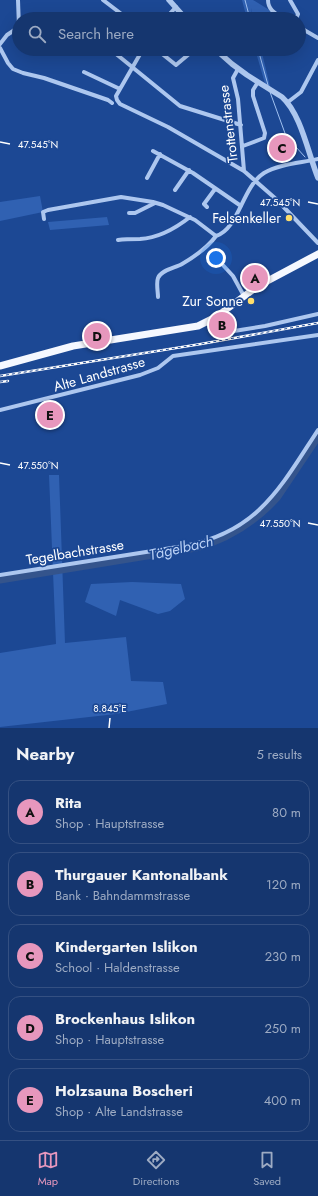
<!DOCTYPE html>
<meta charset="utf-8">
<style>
:root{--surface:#15366f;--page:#1e3e74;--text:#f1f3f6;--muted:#9dabc3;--line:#345082;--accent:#e797bd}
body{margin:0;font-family:Jost,sans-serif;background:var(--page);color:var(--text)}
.you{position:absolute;left:216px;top:258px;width:14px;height:14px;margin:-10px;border:3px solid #fff;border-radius:50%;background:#1a73e8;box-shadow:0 0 0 6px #1a73e833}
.badge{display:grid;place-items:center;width:26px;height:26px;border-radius:50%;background:var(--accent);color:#111;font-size:13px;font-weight:700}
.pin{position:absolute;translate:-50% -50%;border:2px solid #fff;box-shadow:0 1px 4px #0006}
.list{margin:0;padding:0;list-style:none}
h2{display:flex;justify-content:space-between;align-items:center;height:52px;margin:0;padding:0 16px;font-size:17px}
h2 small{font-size:13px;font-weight:400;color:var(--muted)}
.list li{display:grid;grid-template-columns:26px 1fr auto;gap:12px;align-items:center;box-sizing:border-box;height:64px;margin:0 8px 8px;padding:0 8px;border:1px solid var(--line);border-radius:12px}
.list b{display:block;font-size:15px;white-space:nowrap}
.list p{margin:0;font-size:13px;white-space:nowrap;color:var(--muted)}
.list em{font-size:13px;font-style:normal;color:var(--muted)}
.icon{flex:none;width:22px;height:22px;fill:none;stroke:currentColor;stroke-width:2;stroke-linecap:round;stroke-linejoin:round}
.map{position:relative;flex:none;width:318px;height:728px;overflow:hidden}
.search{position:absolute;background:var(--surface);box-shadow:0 4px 16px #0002;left:12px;right:12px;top:12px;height:44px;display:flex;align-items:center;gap:10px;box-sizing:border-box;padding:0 14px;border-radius:22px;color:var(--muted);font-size:15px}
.sheet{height:412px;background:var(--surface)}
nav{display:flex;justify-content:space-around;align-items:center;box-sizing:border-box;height:56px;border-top:1px solid var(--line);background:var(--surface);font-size:11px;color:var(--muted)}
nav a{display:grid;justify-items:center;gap:2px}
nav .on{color:var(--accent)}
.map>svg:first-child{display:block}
.green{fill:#3061b2}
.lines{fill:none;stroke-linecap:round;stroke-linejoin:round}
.stream{stroke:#a0c1f1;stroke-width:1}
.river{stroke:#34548c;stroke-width:7}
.minor{stroke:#adc7ef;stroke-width:4}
.tertiary{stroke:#adc7ef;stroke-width:5.5}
.primary{stroke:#f5f8ff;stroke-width:7}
.rail-casing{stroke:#fff;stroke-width:2.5}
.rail{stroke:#1c4894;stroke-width:1;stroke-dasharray:3;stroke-linecap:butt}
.ticks{fill:none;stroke:#fff;stroke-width:1.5}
.poi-dot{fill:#ffde6b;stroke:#1c4894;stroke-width:1.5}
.labels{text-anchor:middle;stroke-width:3.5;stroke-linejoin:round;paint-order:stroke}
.street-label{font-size:14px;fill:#fff;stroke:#1c4894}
.poi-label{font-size:14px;fill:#fff;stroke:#1c4894;text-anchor:end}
.water-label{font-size:15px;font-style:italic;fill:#bad1f6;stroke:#1c4894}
.ticks-label{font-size:10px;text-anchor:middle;fill:#fff;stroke:#1c4894;stroke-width:3.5;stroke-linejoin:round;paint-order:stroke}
</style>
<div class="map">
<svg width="318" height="728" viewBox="0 0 318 728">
<rect width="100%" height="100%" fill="#1c4894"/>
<path class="green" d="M 242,0 L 253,0 L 284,19 L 254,19 L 251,8 L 253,19 L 247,19 Z
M 255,49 L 261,49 L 271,90 L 266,87 Z
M 40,196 L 43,212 L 0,221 L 0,202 Z
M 107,217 L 109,225 L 50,230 L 48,222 Z
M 49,475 L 59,475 L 65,643 L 126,637 L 131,681 L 163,682 L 167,704 L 116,714 L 0,727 L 0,653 L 56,644 Z
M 132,582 L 181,584 L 185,599 L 170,611 L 158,614 L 120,600 L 116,616 L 85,602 L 91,584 Z"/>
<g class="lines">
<path class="stream" d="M 245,0 L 250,19
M 258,49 L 268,85
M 270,92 L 286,136 L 305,157"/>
<path class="river" d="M 0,580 L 196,548 C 229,539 255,522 277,498 L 318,437"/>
<path class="minor" d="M 103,0 L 128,19
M 268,0 C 268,11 277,14 285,19
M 290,0 L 298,14 L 296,19
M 165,19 L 176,7
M 299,27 L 318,38
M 0,44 L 7,35 L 19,27 L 18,0
M 0,48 L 8,63 L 13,69 L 23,73 L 44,78 L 108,100 L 112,103
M 110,49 L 180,106 L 241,125
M 143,49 L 116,96 L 117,100 L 120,104 L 168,127 L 244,171
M 156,49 L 176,65 L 195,49
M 238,69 L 233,78 L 238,99 L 244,171 L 276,199 L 318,243
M 84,72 L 120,89
M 288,102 L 301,92 L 318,60
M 243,146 L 264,138 L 265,133 L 253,96 L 253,90 L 258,82
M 153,151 L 193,173 L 241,206
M 147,178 L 160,154
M 175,190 L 189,170
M 207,207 L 204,204 L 215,189
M 129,213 L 135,213 L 155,203
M 44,219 L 43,212 L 48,210 L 121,197 L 153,202 L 163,205 L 195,220 L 216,236
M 216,236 C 239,229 242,187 264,173 C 279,164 301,163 318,159
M 118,240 C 125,239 132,239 140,239 C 158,238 176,228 190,217
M 221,263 L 233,276 L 244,296
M 158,297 C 158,292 156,283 158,278 C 161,270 175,268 182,264 C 194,257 208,247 216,236
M 221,313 L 234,331 L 265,326 L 318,314
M 0,410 L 140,375 L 158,368 L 173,356 L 318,335
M 0,575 L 184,546 C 258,532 280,488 318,430"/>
<path class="tertiary" d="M 169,0 L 186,19
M 215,49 L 232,64 L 247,75 L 282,97 C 301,114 308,153 318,178"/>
<path class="primary" d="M 0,366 L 73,346 L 198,326 L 216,317 L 258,286 L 318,254"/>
<g class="rail-casing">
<path id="rail" d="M 0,376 L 201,344 L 318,323
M 0,382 L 8,381"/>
</g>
<use href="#rail" class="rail"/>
</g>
<path class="ticks" d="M 0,142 L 10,144M 308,202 L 318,204M 0,463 L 10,465M 308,523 L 318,525M 109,728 L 110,718"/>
<g class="poi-dot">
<circle cx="289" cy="218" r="4"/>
<circle cx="251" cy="301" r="4"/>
</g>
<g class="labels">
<g class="street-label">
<text transform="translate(228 124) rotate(-97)" y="5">Trottenstrasse</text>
<text transform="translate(99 374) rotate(-16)" y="5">Alte Landstrasse</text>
<text transform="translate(75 552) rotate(-9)" y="5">Tegelbachstrasse</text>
</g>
<g class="poi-label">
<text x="281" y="223">Felsenkeller</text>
<text x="243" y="306">Zur Sonne</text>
</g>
<g class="water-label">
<text transform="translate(181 548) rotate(-13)" y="5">Tägelbach</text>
</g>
</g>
<g class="ticks-label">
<text x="38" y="148">47.545°N</text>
<text x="280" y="206">47.545°N</text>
<text x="38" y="469">47.550°N</text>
<text x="280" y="527">47.550°N</text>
<text x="110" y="712">8.845°E</text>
</g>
</svg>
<div class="you"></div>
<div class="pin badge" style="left:255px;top:278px">A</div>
<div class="pin badge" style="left:222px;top:325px">B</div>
<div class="pin badge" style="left:282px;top:148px">C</div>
<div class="pin badge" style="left:97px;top:336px">D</div>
<div class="pin badge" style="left:50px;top:415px">E</div>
<div class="search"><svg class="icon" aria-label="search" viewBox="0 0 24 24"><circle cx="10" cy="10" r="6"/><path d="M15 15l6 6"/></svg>Search here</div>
</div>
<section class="sheet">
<h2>Nearby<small>5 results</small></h2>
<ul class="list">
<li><span class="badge">A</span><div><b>Rita</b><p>Shop · Hauptstrasse</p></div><em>80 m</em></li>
<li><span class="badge">B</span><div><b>Thurgauer Kantonalbank</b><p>Bank · Bahndammstrasse</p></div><em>120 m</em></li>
<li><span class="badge">C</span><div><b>Kindergarten Islikon</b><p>School · Haldenstrasse</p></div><em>230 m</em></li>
<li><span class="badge">D</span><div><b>Brockenhaus Islikon</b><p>Shop · Hauptstrasse</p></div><em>250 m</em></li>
<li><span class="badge">E</span><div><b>Holzsauna Boscheri</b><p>Shop · Alte Landstrasse</p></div><em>400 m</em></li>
</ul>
</section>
<nav>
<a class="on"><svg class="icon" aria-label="map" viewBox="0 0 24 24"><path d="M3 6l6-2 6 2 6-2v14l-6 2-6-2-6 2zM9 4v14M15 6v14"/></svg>Map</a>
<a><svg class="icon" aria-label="directions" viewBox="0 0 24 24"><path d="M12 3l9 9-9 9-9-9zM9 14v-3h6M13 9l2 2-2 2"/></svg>Directions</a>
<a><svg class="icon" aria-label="saved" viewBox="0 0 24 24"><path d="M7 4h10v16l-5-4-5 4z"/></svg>Saved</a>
</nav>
